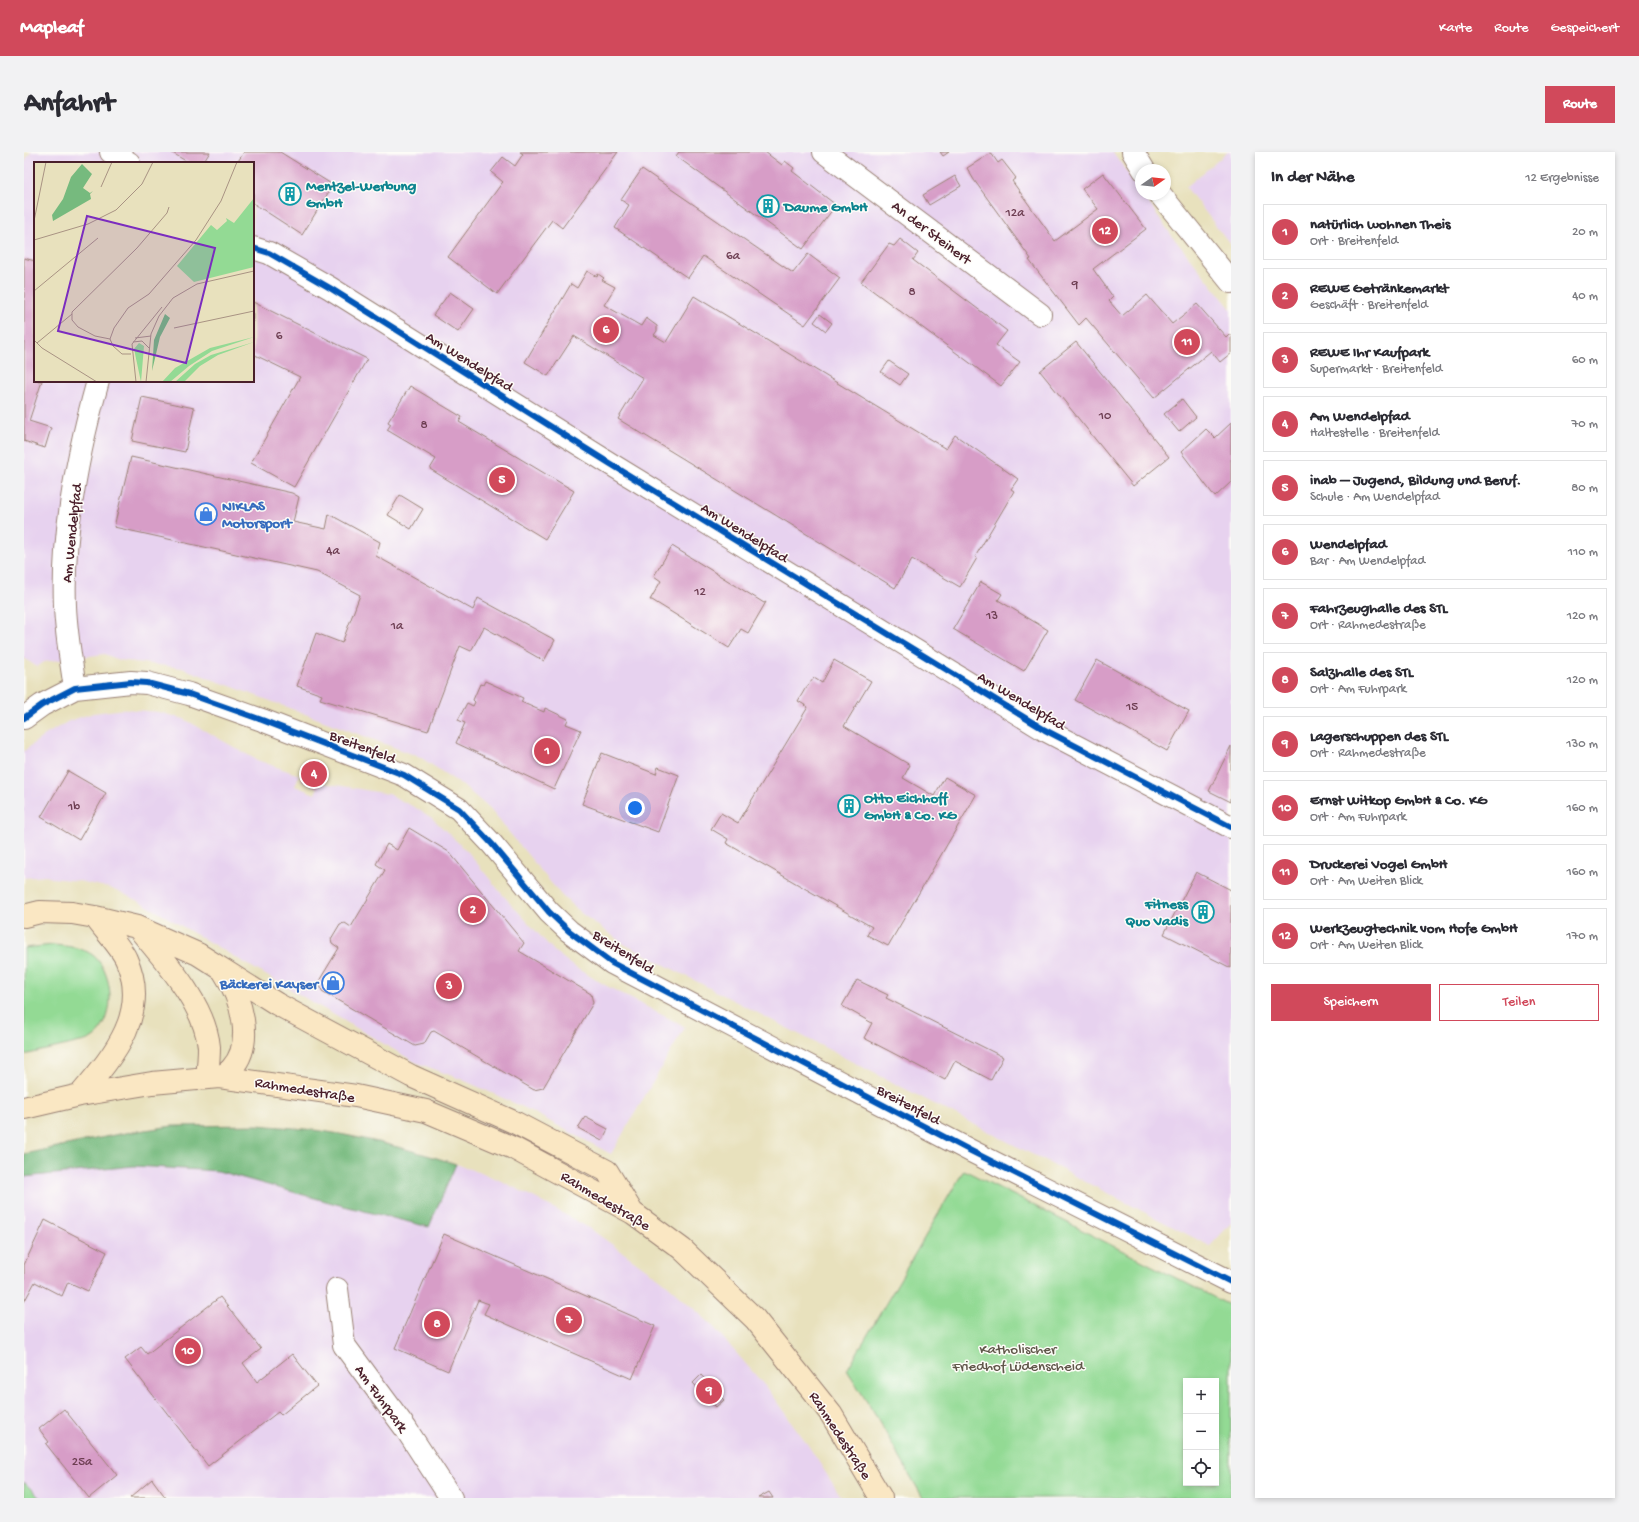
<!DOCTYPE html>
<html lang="de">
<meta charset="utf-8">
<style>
:root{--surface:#fff;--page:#f2f2f3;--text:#2b2b33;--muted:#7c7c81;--line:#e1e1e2;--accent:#d1495b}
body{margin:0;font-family:"Gochi Hand",sans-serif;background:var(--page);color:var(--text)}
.controls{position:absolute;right:12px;bottom:12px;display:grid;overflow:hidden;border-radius:0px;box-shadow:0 2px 6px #0003}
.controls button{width:36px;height:36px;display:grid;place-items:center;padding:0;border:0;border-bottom:1px solid var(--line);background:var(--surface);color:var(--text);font:20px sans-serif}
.compass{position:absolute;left:1111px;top:12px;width:36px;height:36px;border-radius:50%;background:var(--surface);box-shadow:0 2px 6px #0003;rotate:76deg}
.you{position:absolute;left:611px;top:656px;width:14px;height:14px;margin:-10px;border:3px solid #fff;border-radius:50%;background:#1a73e8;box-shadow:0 0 0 6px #1a73e833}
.badge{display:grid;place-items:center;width:26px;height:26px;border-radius:50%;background:var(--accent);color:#fff;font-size:13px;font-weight:700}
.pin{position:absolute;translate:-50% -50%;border:2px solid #fff;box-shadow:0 1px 4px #0006}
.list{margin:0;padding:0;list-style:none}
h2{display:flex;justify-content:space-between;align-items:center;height:52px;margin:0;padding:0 16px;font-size:17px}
h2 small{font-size:13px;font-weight:400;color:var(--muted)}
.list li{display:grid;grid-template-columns:26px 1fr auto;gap:12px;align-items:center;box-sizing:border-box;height:56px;margin:0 8px 8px;padding:0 8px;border:1px solid var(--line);border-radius:0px}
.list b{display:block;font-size:15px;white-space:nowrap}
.list p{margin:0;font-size:13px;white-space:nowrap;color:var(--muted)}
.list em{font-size:13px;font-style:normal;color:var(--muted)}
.actions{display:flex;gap:8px;padding:12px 16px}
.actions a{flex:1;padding:9px 0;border:1px solid var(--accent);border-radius:0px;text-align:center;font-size:14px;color:var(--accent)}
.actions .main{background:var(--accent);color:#fff}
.icon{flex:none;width:22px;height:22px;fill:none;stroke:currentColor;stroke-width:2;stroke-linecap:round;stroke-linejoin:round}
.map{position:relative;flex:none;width:1207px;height:1346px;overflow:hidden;border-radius:0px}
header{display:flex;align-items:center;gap:24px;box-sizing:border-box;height:56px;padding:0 20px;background:var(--accent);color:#fff}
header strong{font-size:19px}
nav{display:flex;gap:22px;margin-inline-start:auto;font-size:14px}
.intro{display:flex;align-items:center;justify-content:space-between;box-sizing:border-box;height:96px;padding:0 24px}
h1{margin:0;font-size:28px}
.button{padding:10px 18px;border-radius:0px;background:var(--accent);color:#fff;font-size:14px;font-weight:700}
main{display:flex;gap:24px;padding:0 24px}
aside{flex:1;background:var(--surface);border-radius:0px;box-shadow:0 2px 6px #0003}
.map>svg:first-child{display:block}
.built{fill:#e7d2ef;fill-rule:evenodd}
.green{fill:#93da94;stroke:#6e7c60;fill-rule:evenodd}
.forest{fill:#76ba7e;stroke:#606c54}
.building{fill:#d79dc7}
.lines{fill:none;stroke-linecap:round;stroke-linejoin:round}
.minor-casing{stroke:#998074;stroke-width:24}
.secondary-casing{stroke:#998074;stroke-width:24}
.minor{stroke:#fff;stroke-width:22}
.secondary{stroke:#fae7c3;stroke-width:22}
.cycleway-casing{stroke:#fdfcf7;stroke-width:8}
.cycleway{stroke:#0057b8;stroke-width:6}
.labels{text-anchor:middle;stroke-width:3;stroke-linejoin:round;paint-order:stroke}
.number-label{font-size:13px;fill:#6d3e52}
.culture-label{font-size:15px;font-weight:bold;fill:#0d838f;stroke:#fdfcf7;text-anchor:start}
.street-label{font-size:15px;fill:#4a1f2b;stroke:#fdfcf7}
.shop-label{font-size:15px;font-weight:bold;fill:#366cbe;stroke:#fdfcf7;text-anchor:start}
.park-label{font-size:15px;fill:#60574a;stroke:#fdfcf7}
.inset-road{fill:none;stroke:#a99383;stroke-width:1}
.view{fill:#7b2cbf;fill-opacity:0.15;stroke:#7b2cbf;stroke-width:2}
.inset-edge{fill:none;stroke:#4a1f2b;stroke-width:2}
</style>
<header>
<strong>Mapleaf</strong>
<nav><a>Karte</a><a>Route</a><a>Gespeichert</a></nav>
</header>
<div class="intro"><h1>Anfahrt</h1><a class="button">Route</a></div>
<main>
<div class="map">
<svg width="1207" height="1346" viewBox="0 0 1207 1346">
<rect width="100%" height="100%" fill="#fdfcf7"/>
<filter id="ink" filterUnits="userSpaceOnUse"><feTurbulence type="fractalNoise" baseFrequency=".025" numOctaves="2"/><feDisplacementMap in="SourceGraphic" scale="8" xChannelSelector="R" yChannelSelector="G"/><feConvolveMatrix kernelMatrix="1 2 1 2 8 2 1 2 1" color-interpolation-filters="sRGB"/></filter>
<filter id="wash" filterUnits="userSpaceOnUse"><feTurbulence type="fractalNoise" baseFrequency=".012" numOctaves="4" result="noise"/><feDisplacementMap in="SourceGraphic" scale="16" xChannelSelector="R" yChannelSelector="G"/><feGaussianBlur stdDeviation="0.9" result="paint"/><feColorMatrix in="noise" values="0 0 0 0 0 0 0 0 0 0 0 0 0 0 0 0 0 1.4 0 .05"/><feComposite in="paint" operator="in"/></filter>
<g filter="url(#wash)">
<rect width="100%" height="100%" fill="#e8e1bd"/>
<path class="built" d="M 7,0 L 1089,0 L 1148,84 L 1207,157 L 1207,1071 L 1186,1094 L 600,792 L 558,762 L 538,744 L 465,656 L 438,633 L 396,605 L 158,516 L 95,508 L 81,502 L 20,510 L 13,515 L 0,506 L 0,11 ZM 11,11 L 229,11 L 229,229 L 11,229 Z
M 1204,0 L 1207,0 L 1207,93 L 1162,35 Z
M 101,557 L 134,560 L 160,567 L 233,608 L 275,623 L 271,634 L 291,642 L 296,631 L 318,634 L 364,642 L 392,656 L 408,666 L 444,700 L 477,741 L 531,800 L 552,816 L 581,833 L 661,875 L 587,1002 L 501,956 L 439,928 L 391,910 L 113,748 L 86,736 L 55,729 L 28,726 L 22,724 L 0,726 L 0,599 L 21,583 L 45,569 L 70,561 Z
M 432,1012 L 473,1027 L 513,1047 L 565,1076 L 640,1130 L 687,1172 L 741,1234 L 782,1290 L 818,1346 L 16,1346 L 0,1330 L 0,1025 L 110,1014 L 194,1019 L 312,1052 L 405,1075 Z"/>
<path class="green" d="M 29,793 C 42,794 59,795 70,804 C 91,823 93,872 66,887 C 61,890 53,890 48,892 C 32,896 16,899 0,903 L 0,796 Z
M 940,1018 L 1207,1154 L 1207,1346 L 899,1346 L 855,1269 L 823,1218 ZM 1162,1229 L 1192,1229 L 1192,1331 L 1162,1331 Z
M 0,1330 L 16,1346 L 0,1346 Z"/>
<path class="forest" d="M 233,973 C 255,975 276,976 298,979 C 343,986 388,998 432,1012 L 405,1075 L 312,1052 L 194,1019 L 110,1014 L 0,1025 L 0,1002 L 95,982 L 148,974 Z"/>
<g id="blocks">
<path class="building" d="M 147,0 L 186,0 L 179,11 L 165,11 Z
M 220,0 L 256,0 L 309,33 L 278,83 L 229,51 L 229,11 L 213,11 Z
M 496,0 L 594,0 L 538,76 L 528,68 L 473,142 L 424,105 L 478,31 L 479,30 L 467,20 L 479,5 L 491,14 L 499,2 Z
M 655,0 L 741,0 L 758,13 L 761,9 L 770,16 L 768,19 L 812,53 L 779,97 L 652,4 Z
M 916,0 L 925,0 L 919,4 Z
M 967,1 L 974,11 L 978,8 L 992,26 L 988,29 L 1031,89 L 1074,57 L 1058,37 L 1079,21 L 1122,77 L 1069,117 L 1089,145 L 1085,149 L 1098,164 L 1123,143 L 1148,172 L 1173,152 L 1202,185 L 1205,182 L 1207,185 L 1207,201 L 1196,210 L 1187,199 L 1130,246 L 1062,166 L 1055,173 L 1005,108 L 1007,107 L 950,28 L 943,16 Z
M 618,17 L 769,121 L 784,102 L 816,126 L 781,173 L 679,104 L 664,126 L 591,76 L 605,53 L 597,48 Z
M 931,24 L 937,34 L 905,53 L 899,43 Z
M 876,87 L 894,101 L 889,108 L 983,179 L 972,193 L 996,210 L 977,234 L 837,130 L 865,92 L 870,94 Z
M 0,106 L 11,109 L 11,229 L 18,229 L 5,269 L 27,276 L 21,296 L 0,289 Z
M 563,119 L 573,125 L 574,122 L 580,126 L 578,128 L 591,135 L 580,153 L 617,174 L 622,166 L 633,174 L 633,179 L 630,183 L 642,190 L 670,144 L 922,297 L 931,283 L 994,327 L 987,337 L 990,339 L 951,405 L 953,406 L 936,435 L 888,407 L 871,436 L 594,267 L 619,226 L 550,184 L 524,224 L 501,210 L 547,132 L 553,136 Z
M 426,140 L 450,157 L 434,180 L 409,163 Z
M 229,150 L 343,207 L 270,335 L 227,311 L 276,225 L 229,202 Z
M 796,162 L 808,171 L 802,179 L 790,170 Z
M 1052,190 L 1145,305 L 1109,334 L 1016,219 Z
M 865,209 L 884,222 L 876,233 L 857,220 Z
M 386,234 L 438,265 L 435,270 L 550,339 L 521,387 L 406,317 L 412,307 L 363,278 L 367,272 L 364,270 Z
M 118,245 L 170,256 L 161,300 L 108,289 Z
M 1158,247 L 1172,265 L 1155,280 L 1140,262 Z
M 1207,271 L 1207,330 L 1191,345 L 1157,300 L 1182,277 L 1191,286 Z
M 107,305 L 268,341 L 275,345 L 269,370 L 302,377 L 305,362 L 356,390 L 352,404 L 449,458 L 454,446 L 531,488 L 520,509 L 460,475 L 447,499 L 436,494 L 404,579 L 296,547 L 298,543 L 273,534 L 292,481 L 318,491 L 336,443 L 293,420 L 90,375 Z
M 376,343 L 399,357 L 387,377 L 364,363 Z
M 648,394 L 740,451 L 742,450 L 724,481 L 717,477 L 705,496 L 628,448 L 626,448 L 637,429 L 630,424 Z
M 957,430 L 978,442 L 974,448 L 1024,478 L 1000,519 L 929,477 Z
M 810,508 L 847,529 L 820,574 L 886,613 L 879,626 L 910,644 L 921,625 L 952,643 L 864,794 L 843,783 L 848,775 L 702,691 L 704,687 L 687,677 L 697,661 L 714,671 L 784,555 L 774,549 L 781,537 L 790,526 L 798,531 Z
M 1073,508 L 1165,559 L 1143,599 L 1051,548 Z
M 461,529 L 499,546 L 497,550 L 520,560 L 521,556 L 544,567 L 542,572 L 557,578 L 530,637 L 432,591 L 441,571 L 434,568 L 443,551 L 449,554 L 451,550 L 449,548 L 456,532 L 459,533 Z
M 1207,594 L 1207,650 L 1185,639 Z
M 578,601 L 632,622 L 634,615 L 655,623 L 634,680 L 558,652 Z
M 44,619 L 82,641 L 55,688 L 17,665 Z
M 280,622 L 297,628 L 294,636 L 278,629 Z
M 385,676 L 425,700 L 500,791 L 495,799 L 567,842 L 569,851 L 519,936 L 510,938 L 410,879 L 407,880 L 400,892 L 391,894 L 298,839 L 295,829 L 315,796 L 308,791 L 307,787 L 316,772 L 321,771 L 327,775 L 361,718 L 352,712 L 363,692 L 373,698 Z
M 1172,720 L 1207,738 L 1207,816 L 1140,782 Z
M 833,828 L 864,843 L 862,846 L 979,905 L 967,928 L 931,909 L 921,928 L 840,886 L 848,871 L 818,854 Z
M 561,965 L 584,977 L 578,989 L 554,976 Z
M 21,1068 L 83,1100 L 64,1139 L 44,1130 L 38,1144 L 11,1130 L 0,1150 L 0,1113 Z
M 420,1082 L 631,1174 L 608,1227 L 460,1162 L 465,1152 L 454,1148 L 424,1219 L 371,1196 Z
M 196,1145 L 237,1197 L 219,1211 L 233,1230 L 268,1202 L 293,1234 L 257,1263 L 254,1260 L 184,1314 L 101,1207 L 117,1195 L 123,1202 Z
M 677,1223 L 700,1248 L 692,1255 L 669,1231 Z
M 40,1257 L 93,1323 L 65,1346 L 22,1292 L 25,1290 L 15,1277 Z
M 128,1327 L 142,1346 L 106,1346 Z
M 745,1340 L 749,1346 L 734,1346 Z"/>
</g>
</g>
<g filter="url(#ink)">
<use href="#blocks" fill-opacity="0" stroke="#998074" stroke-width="1"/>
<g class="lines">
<g class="minor-casing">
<path id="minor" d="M 87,0 L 105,11
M 800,0 L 1016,162
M 1109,0 L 1120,18
M 1136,42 L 1207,130
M 229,96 L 245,101 L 306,136 L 585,311 L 1021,578 L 1207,675
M 51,536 C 47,509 42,481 41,454 C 38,380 54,300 74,229
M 0,566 L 18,553 L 51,536 L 107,530 L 123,531 L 165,542 L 238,568 L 380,623 L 435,657 L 468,692 L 525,760 L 545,779 L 588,811 L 947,999 L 1207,1130
M 313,1137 L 320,1193 L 382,1277 L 427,1346"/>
</g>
<g class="secondary-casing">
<path id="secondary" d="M 0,764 L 16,760 L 48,761 L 71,765 L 113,775 L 174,802 L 253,852 L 387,924 L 492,971 L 583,1019 L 608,1060
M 115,777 C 141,809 181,852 185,895 C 185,905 184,916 183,926
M 195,925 C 199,923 205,920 208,916 C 231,890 217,846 200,820
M 56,943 C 89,904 127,861 102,807 C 96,794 80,778 71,765
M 0,956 L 56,943 L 128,931 L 195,925 L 332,944 L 402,959 L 489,996 L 609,1061 L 658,1097 L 731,1167 L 807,1262 L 857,1346"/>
</g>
<use href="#minor" class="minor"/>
<use href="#secondary" class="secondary"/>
<g class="cycleway-casing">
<path id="cycleway" d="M 229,96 L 245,101 L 306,136 L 585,311 L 1021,578 L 1207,675
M 0,566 L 18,553 L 51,536 L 107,530 L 123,531 L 165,542 L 238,568 L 380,623 L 435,657 L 468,692 L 525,760 L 545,779 L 588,811 L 947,999 L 1207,1130"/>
</g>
<use href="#cycleway" class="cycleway"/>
</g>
</g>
<defs>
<g id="building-ring" transform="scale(1.15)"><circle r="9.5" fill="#fdfcf7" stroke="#0f9aa8" stroke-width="1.5"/><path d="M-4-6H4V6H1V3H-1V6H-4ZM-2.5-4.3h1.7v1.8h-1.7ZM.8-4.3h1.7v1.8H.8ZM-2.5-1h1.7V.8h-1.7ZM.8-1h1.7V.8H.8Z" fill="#0f9aa8"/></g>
<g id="shop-ring" transform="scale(1.15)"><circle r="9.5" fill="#fdfcf7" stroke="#3f7fe0" stroke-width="1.5"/><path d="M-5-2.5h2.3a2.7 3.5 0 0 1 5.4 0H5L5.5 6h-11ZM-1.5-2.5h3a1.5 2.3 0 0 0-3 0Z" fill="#3f7fe0"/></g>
</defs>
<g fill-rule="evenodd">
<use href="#building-ring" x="266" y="42"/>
<use href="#building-ring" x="744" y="54"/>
<use href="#shop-ring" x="182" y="362"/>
<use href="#building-ring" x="825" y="654"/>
<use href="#building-ring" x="1179" y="760"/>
<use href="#shop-ring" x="309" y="831"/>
</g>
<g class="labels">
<g class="number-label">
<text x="991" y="64">12a</text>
<text x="709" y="107">6a</text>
<text x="1051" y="136">9</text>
<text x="888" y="143">8</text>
<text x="255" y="187">6</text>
<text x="1081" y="267">10</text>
<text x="400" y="276">8</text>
<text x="309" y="402">4a</text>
<text x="676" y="443">12</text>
<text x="968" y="467">13</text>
<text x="373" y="477">1a</text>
<text x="1108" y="558">15</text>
<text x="50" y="658">1b</text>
<text x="58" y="1313">25a</text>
</g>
<g class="culture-label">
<text x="282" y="38">Mentzel-Werbung<tspan x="282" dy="17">GmbH</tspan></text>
<text x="760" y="59">Daume GmbH</text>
<text x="840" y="650">Otto Eichhoff<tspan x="840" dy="17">GmbH &amp; Co. KG</tspan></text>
<text x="1164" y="756" text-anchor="end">Fitness<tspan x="1164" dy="17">Quo Vadis</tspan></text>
</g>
<g class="street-label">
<text transform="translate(908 80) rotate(37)" y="5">An der Steinert</text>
<text transform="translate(446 209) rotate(32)" y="5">Am Wendelpfad</text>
<text transform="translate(721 380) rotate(32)" y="5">Am Wendelpfad</text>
<text transform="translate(47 381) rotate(-84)" y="5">Am Wendelpfad</text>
<text transform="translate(998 548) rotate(31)" y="5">Am Wendelpfad</text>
<text transform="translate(339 594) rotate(21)" y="5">Breitenfeld</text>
<text transform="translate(600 799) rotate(32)" y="5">Breitenfeld</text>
<text transform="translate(281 937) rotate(9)" y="5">Rahmedestraße</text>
<text transform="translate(885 952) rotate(28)" y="5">Breitenfeld</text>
<text transform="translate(582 1048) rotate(31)" y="5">Rahmedestraße</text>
<text transform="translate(358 1246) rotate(54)" y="5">Am Fuhrpark</text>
<text transform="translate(817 1283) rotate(57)" y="5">Rahmedestraße</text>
</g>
<g class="shop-label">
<text x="198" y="358">NIKLAS<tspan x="198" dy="17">Motorsport</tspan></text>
<text x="294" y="836" text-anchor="end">Bäckerei Kayser</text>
</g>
<g class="park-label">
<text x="994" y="1201">Katholischer<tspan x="994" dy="17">Friedhof Lüdenscheid</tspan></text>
</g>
</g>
<g transform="translate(10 10)">
<rect width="220" height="220" fill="#e8e1bd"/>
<path d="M 220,36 L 220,105 L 160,120 L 143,104 L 177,63 L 183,68 L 193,59 L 192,56 L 200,61 ZM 220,175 L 178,189 L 155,204 L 136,220 L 128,220 L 141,206 L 176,186 ZM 220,180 L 184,193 L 166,204 L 150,220 L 141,220 L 161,202 L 177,193 ZM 105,181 L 110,184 L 107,220 L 100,187 Z" fill="#93da94"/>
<path d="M 48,2 L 58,12 L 49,26 L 56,31 L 59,29 L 56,32 L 57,37 L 19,59 L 18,53 L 29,37 L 37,15 ZM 131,152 L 136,156 L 126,175 L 118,209 L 120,178 Z" fill="#76ba7e"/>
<path class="inset-road" d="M 67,25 L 78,0M 0,59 L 12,0M 0,78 L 54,62 L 82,48 L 108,22 L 119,0M 0,129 L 64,76M 140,166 L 220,149M 101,176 L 117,174M 76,177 L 61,174 L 44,165 L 38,158 L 38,150 L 103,86 L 133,51 L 135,45M 0,178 L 8,186 L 63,220M 99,180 L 108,179 L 115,186M 3,181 L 38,152M 97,192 L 88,192 L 79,184 L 76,177 L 80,166 L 94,146 L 115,132 L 162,78 L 187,39 L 203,0M 102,220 L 98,182 L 128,145M 112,220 L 117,172 L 125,154 L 139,136 L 163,122 L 220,109"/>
<path class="view" d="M 53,54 L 181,86 L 152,201 L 24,169 Z"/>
<rect width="220" height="220" class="inset-edge"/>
</g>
</svg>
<div class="controls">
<button>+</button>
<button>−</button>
<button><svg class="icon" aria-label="locate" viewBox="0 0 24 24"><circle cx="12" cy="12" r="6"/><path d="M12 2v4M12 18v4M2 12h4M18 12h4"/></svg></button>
</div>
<svg class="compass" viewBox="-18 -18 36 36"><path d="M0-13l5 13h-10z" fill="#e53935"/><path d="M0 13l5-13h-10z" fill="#7c7c81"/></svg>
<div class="you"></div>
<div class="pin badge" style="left:523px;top:599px">1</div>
<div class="pin badge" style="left:449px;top:758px">2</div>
<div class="pin badge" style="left:425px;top:834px">3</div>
<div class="pin badge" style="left:290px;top:622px">4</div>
<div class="pin badge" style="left:478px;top:328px">5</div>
<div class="pin badge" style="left:582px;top:178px">6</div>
<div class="pin badge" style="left:545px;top:1168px">7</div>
<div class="pin badge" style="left:413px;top:1172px">8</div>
<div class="pin badge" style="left:685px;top:1239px">9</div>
<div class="pin badge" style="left:164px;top:1199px">10</div>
<div class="pin badge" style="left:1163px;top:190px">11</div>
<div class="pin badge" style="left:1081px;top:79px">12</div>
</div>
<aside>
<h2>In der Nähe<small>12 Ergebnisse</small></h2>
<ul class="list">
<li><span class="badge">1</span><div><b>natürlich wohnen Theis</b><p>Ort · Breitenfeld</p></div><em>20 m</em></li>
<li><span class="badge">2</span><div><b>REWE Getränkemarkt</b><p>Geschäft · Breitenfeld</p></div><em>40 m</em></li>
<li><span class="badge">3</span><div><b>REWE Ihr Kaufpark</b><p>Supermarkt · Breitenfeld</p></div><em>60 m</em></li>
<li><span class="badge">4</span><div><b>Am Wendelpfad</b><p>Haltestelle · Breitenfeld</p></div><em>70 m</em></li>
<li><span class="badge">5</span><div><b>inab – Jugend, Bildung und Beruf.</b><p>Schule · Am Wendelpfad</p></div><em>80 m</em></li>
<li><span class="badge">6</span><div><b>Wendelpfad</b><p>Bar · Am Wendelpfad</p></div><em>110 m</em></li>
<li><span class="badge">7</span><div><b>Fahrzeughalle des STL</b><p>Ort · Rahmedestraße</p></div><em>120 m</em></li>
<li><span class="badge">8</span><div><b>Salzhalle des STL</b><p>Ort · Am Fuhrpark</p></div><em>120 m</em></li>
<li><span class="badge">9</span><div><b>Lagerschuppen des STL</b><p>Ort · Rahmedestraße</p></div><em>130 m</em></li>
<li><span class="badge">10</span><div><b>Ernst Witkop GmbH &amp; Co. KG</b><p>Ort · Am Fuhrpark</p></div><em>160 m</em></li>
<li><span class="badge">11</span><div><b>Druckerei Vogel GmbH</b><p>Ort · Am Weiten Blick</p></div><em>160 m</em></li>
<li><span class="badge">12</span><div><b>Werkzeugtechnik vom Hofe GmbH</b><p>Ort · Am Weiten Blick</p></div><em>170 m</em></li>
</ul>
<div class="actions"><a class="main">Speichern</a><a>Teilen</a></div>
</aside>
</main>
